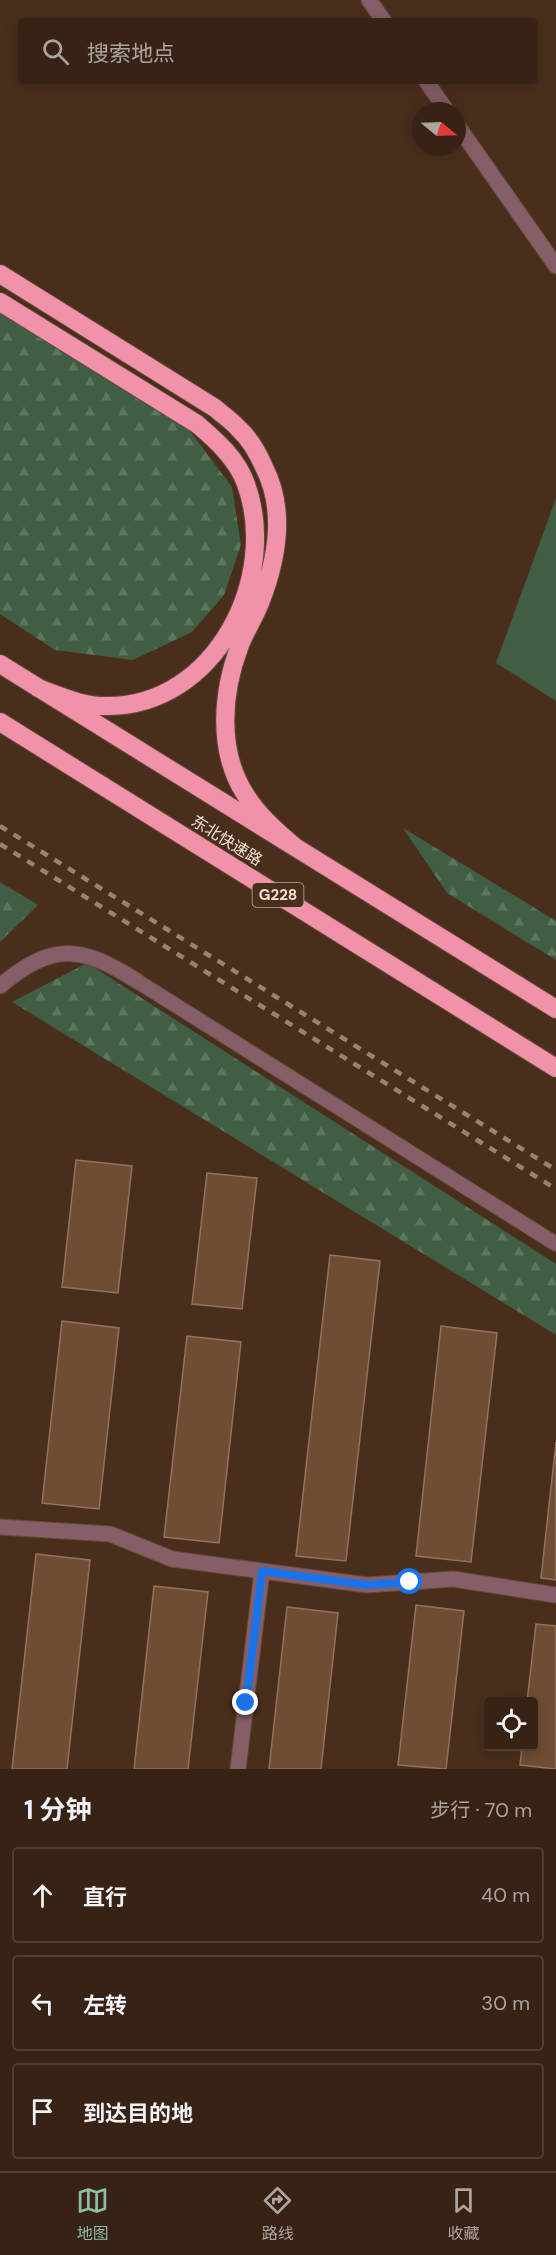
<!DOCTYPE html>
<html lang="zh">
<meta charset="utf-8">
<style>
:root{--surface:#382215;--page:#3f2a1e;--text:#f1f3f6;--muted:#aba4a0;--line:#523f34;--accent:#8abfa5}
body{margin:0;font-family:"DM Sans","Noto Sans SC",sans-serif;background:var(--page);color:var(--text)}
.controls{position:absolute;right:18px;bottom:18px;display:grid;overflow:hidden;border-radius:6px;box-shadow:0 3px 15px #0003}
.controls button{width:54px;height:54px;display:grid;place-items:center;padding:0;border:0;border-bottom:2px solid var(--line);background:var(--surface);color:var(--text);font:30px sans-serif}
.compass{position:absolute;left:412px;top:102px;width:54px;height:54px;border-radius:50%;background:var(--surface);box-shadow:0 3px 15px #0003;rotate:109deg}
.stop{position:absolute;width:18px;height:18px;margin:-14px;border:4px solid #1a73e8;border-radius:50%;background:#fff}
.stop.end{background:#1a73e8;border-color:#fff;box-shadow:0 2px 6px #0008}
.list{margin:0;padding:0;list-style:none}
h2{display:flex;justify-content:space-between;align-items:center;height:78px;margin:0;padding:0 24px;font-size:26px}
h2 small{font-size:20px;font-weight:400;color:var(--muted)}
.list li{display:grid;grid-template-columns:39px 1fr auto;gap:18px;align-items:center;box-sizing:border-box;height:96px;margin:0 12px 12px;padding:0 12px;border:2px solid var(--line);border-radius:6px}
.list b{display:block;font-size:22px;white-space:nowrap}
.list em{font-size:20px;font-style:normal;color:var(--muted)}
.icon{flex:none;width:33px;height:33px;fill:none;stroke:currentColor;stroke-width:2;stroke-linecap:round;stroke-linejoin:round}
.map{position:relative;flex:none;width:556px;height:1769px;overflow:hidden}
.search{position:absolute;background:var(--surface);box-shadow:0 3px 15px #0003;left:18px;right:18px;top:18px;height:66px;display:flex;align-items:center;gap:15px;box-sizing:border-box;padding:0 21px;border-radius:6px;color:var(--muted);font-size:22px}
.sheet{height:402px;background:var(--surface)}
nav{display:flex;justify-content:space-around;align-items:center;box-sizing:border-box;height:84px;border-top:2px solid var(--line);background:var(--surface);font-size:16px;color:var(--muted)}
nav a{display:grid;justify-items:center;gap:3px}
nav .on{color:var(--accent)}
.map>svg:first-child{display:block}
.forest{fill:url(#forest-firs)}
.pitch{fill:#3f5e44}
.building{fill:#6f4d35;stroke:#92725e;stroke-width:1.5}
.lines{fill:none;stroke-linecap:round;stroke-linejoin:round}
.lane-casing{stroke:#654a3a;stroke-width:16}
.street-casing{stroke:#654a3a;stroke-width:17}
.highway-casing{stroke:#654a3a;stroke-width:20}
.lane{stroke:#865e67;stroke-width:14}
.street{stroke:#865e67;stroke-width:15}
.highway{stroke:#f292aa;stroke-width:18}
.rail{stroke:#998173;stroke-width:4.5;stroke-dasharray:8 8;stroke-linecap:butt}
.route{stroke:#1a73e8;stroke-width:8}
.labels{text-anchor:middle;stroke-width:6;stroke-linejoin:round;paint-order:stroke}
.shield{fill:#4a2e1c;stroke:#c0aa9e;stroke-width:1.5}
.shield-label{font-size:15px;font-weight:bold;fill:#f2dfd5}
.street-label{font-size:16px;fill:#f2dfd5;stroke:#4a2e1c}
</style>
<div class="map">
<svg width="556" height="1769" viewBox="0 0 556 1769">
<defs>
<pattern id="forest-firs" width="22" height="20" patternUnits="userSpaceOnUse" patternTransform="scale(1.5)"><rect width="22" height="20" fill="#3f5e44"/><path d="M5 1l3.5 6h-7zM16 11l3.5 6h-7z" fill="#5b755e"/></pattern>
</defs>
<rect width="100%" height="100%" fill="#4a2e1c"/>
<path class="forest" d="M 0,310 L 187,427 L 232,487 L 241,545 L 224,595 L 192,632 L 133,660 L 55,650 L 0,614 Z
M 403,828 L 556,921 L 556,960 L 447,893 Z
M 0,882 L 38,905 L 0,942 Z
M 87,963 L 556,1264 L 556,1335 L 12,1002 Z"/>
<path class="pitch" d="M 556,498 L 556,701 L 496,663 Z"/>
<path class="building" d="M 76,1160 L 132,1166 L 118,1293 L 62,1287 Z
M 207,1173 L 257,1178 L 242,1309 L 192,1304 Z
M 330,1255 L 380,1261 L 346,1561 L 296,1556 Z
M 62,1321 L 119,1328 L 99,1509 L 42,1503 Z
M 441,1326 L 497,1333 L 471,1562 L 416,1556 Z
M 187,1336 L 241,1342 L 219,1543 L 164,1537 Z
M 556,1442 L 556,1580 L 541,1578 Z
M 36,1554 L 90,1560 L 67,1769 L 12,1769 Z
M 154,1586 L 208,1592 L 188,1769 L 134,1769 Z
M 416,1605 L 464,1611 L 446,1769 L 398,1765 Z
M 287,1607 L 338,1613 L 321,1769 L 269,1769 Z
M 536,1624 L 556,1626 L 556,1769 L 520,1765 L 522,1746 L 534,1746 L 534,1702 L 527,1702 Z"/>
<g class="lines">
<g class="lane-casing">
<path id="lane" d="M 137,981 L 556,1244"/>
</g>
<g class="street-casing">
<path id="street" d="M 369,0 L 384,21
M 426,81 L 447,111
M 457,125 L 556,266
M 0,986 C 53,942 80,945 137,981
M 0,1527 L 110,1534 L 172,1559 L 367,1585 L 453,1579 L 556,1595
M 238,1769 L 262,1571"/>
</g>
<g class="highway-casing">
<path id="highway" d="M 0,274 L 215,408 C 223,415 232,421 239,429 C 250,439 258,453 264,467 C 286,510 277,560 260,603 C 254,618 246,630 240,645 C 222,692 217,750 245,794 C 258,815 276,831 295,847
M 0,302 L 197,424 C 217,441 237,459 246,484 C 280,578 215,706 108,706 C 83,707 60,696 38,688
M 0,664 L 556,1009
M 0,722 L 556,1068"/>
</g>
<use href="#lane" class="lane"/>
<use href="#street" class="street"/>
<use href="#highway" class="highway"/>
<path class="rail" d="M 0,826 L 556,1170
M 0,844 L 556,1189"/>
</g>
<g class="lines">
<path class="route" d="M 246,1703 L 262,1571 L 367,1585 L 410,1582"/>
</g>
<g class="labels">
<rect class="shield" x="252.5" y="883" width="51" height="24" rx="4.5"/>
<g class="shield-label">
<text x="278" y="900">G228</text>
</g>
<g class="street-label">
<text transform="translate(227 840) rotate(32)" y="6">东北快速路</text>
</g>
</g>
</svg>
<div class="controls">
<button><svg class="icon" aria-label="locate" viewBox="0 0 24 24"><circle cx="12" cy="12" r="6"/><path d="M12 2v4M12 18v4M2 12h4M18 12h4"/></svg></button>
</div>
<svg class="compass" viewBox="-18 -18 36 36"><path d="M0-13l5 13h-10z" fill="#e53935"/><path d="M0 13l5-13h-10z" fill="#aba4a0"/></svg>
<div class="stop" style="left:410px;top:1582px"></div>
<div class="stop end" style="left:246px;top:1703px"></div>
<div class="search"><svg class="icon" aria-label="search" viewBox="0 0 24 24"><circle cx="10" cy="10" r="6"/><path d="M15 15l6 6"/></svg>搜索地点</div>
</div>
<section class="sheet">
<h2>1 分钟<small>步行 · 70 m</small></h2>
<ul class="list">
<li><svg class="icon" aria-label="ahead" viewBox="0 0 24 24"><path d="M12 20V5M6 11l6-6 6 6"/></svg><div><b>直行</b></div><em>40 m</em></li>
<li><svg class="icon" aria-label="left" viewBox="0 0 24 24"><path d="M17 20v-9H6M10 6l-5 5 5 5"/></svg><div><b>左转</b></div><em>30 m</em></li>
<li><svg class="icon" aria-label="arrive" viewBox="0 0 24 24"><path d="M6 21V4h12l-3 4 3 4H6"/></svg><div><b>到达目的地</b></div></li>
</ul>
</section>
<nav>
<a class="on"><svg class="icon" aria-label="map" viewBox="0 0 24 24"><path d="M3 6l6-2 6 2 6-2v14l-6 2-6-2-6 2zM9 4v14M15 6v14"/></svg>地图</a>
<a><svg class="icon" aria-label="directions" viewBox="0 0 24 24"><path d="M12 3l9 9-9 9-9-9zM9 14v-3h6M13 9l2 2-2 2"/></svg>路线</a>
<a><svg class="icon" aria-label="saved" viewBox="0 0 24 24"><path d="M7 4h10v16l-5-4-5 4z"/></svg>收藏</a>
</nav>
